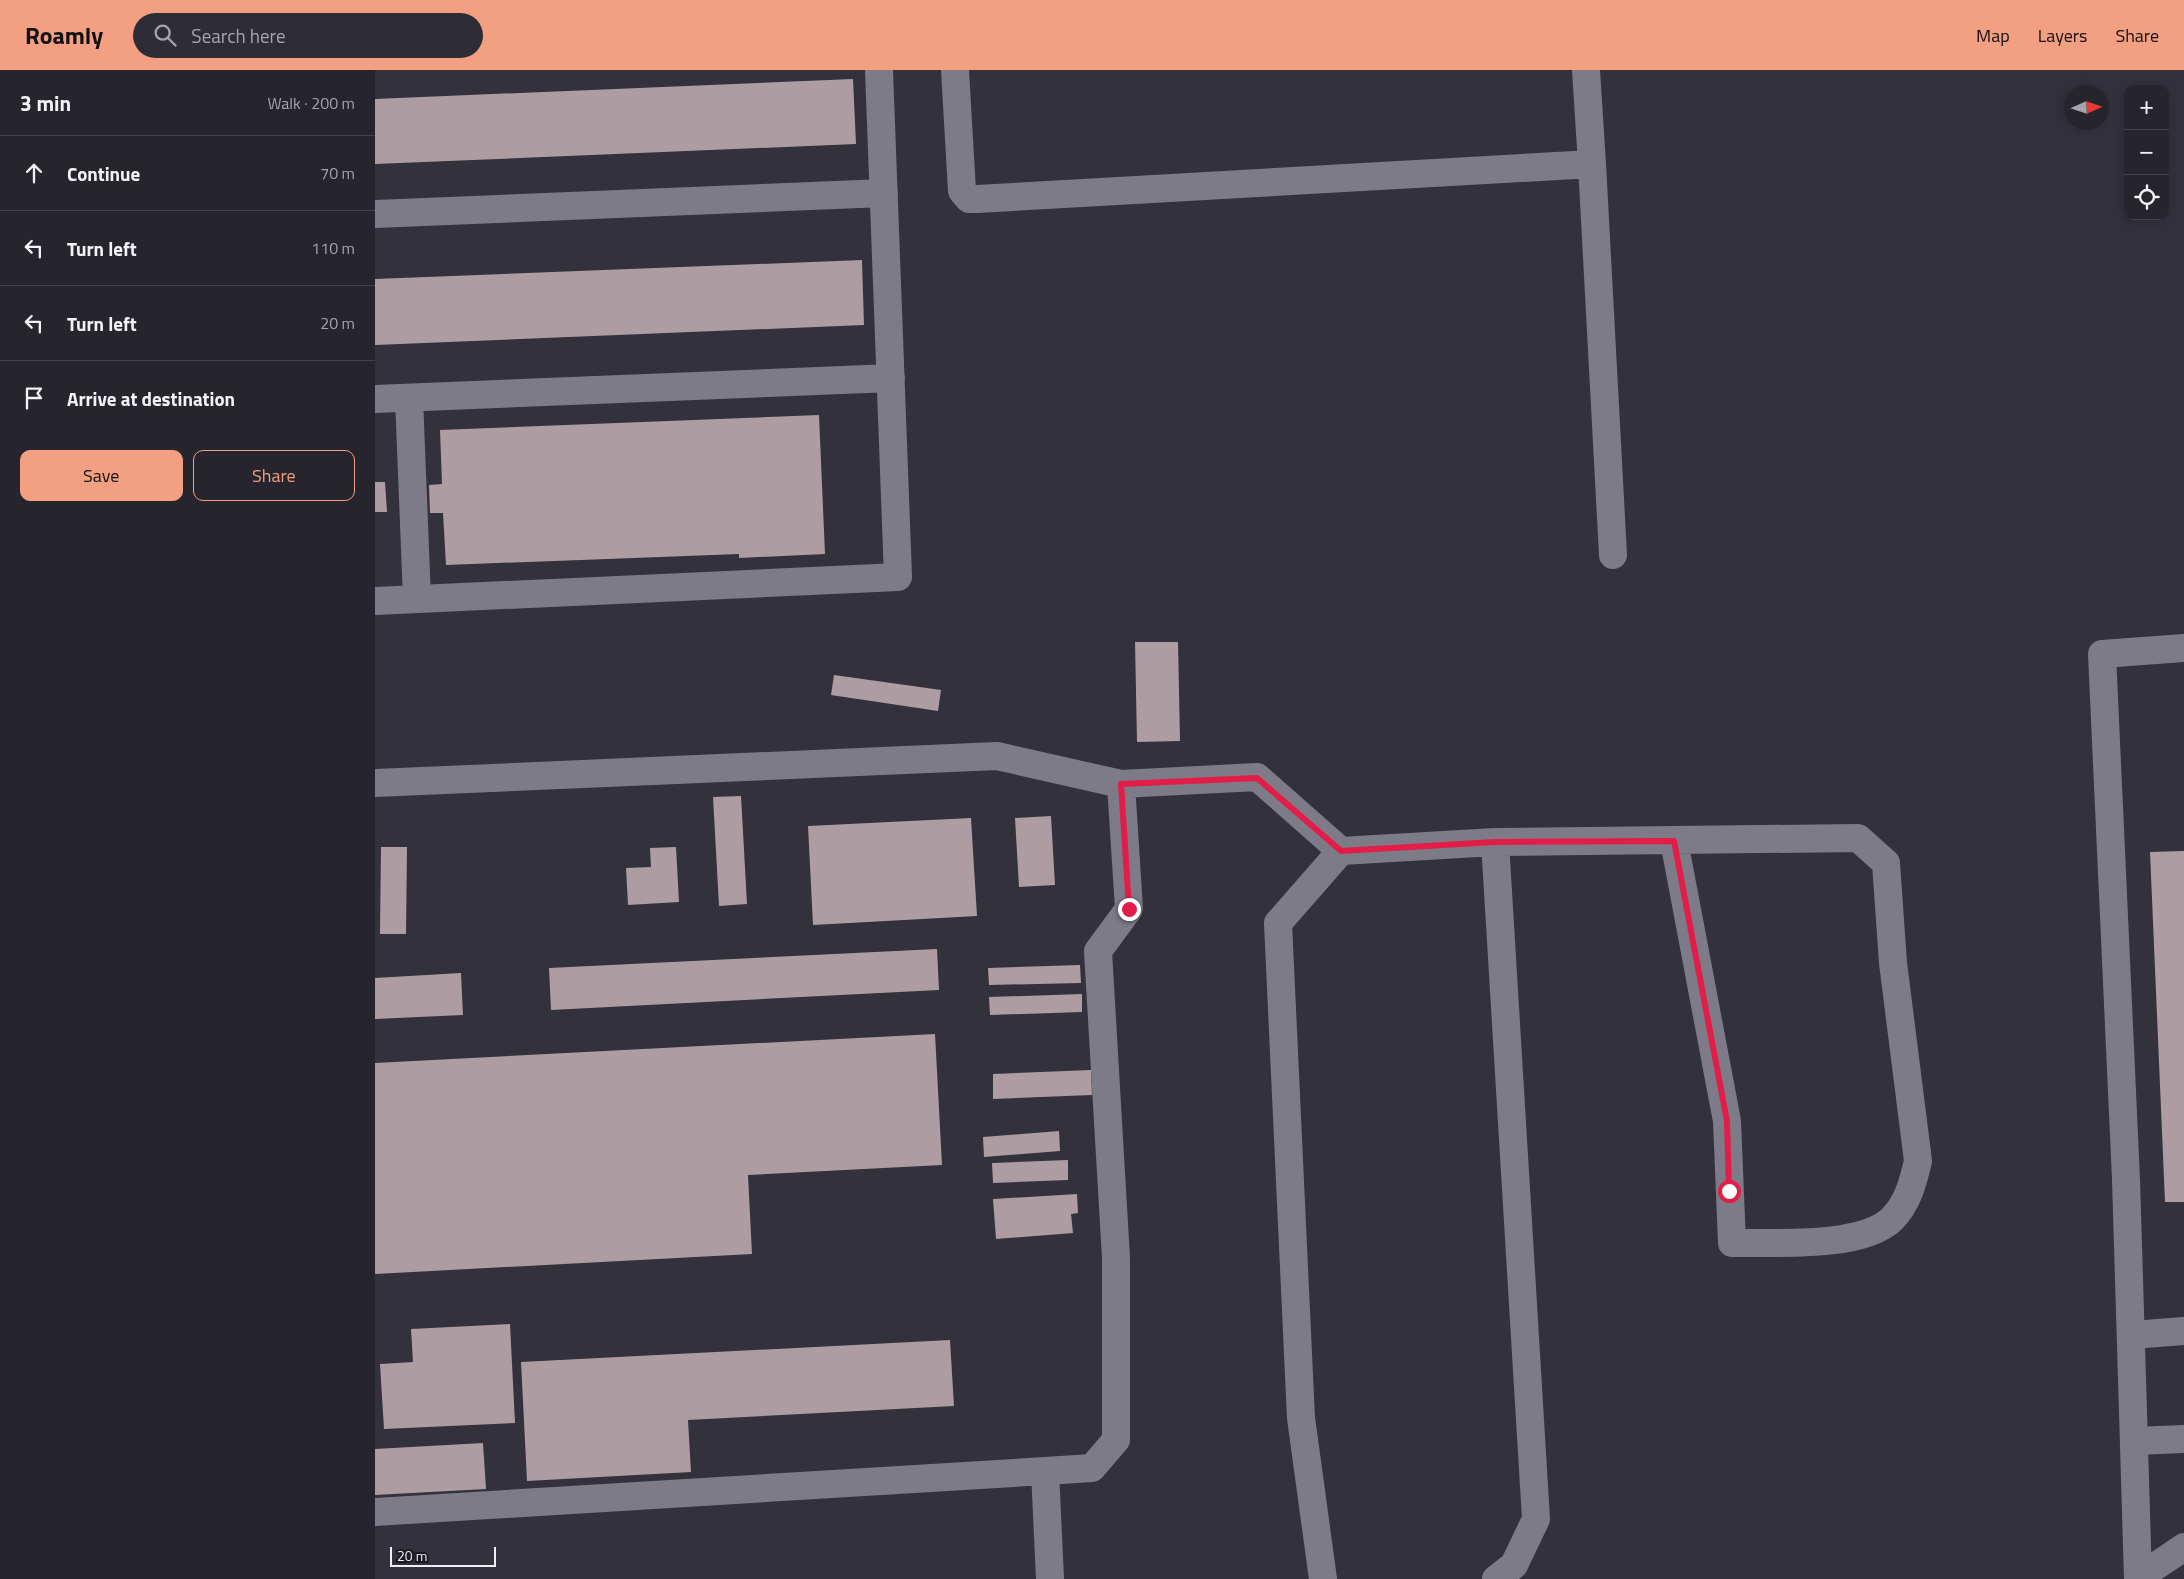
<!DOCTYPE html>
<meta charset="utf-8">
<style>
:root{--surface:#26252d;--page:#2e2d35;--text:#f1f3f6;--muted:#a4a5aa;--line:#424249;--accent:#f39f82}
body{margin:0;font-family:"Titillium Web",sans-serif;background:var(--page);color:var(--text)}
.controls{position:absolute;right:15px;top:15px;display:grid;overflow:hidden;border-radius:10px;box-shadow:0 2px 12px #0003}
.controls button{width:45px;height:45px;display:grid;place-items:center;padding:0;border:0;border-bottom:1px solid var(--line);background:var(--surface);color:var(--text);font:25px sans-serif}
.compass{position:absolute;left:1689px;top:15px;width:45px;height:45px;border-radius:50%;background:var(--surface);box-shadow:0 2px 12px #0003;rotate:87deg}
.scale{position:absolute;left:15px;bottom:12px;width:106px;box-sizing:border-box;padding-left:5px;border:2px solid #efedf5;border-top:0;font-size:14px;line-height:18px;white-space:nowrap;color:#efedf5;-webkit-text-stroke:4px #1a191f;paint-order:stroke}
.stop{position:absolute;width:15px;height:15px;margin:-11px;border:4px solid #e11d48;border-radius:50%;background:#fff}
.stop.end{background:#e11d48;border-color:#fff;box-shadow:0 1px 5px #0008}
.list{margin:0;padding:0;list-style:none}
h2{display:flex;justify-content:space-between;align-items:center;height:65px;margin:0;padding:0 20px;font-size:21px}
h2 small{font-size:16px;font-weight:400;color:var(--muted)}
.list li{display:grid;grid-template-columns:32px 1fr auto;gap:15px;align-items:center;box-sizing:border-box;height:75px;padding:0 20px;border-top:1px solid var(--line)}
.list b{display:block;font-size:19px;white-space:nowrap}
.list em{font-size:16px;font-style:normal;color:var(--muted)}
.actions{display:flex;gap:10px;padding:15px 20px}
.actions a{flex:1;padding:11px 0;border:1px solid var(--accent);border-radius:10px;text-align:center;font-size:18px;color:var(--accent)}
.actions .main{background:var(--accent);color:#111}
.icon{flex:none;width:28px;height:28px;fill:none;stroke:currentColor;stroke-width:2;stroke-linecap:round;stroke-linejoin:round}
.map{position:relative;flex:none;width:1809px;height:1509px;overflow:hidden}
header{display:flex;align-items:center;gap:30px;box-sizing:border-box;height:70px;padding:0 25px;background:var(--accent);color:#111}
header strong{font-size:24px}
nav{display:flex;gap:28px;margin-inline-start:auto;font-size:18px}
.search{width:350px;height:45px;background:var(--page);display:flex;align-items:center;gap:12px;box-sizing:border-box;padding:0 18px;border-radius:28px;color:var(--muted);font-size:19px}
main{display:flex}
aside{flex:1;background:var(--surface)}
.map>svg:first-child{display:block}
.building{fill:#ad9da2}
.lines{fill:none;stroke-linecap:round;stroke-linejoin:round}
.minor{stroke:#7e7b88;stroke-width:28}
.route{stroke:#e11d48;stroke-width:6}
</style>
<header>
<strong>Roamly</strong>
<div class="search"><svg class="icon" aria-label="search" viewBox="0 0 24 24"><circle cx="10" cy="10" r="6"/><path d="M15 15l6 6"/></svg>Search here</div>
<nav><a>Map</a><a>Layers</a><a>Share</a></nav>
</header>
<main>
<aside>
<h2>3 min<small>Walk · 200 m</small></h2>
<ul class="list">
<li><svg class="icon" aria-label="ahead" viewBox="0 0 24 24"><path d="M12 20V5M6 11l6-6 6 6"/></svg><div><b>Continue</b></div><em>70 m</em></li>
<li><svg class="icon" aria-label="left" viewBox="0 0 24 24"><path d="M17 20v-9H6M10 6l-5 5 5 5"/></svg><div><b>Turn left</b></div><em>110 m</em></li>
<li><svg class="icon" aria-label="left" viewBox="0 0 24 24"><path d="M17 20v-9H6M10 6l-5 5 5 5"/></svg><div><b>Turn left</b></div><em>20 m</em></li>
<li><svg class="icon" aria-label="arrive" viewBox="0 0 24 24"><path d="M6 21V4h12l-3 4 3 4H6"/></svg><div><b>Arrive at destination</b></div></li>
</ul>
<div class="actions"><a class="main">Save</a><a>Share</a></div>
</aside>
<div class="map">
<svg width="1809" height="1509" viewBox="0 0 1809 1509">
<rect width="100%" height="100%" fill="#33313c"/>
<path class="building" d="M 478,9 L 481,74 L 0,94 L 0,29 Z
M 487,190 L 489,255 L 0,275 L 0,209 Z
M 444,345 L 450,484 L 364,488 L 364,484 L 71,495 L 68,443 L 55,443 L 54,415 L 67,414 L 65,360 Z
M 0,412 L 10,412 L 12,442 L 0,442 Z
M 760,572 L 803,572 L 805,671 L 762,672 Z
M 459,605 L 566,620 L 563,641 L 456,625 Z
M 366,726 L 372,834 L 344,836 L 338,727 Z
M 676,746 L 680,815 L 644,817 L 640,748 Z
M 596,748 L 602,846 L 438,855 L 433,756 Z
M 6,777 L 32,777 L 31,864 L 5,864 Z
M 301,777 L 304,832 L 253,835 L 251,798 L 276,797 L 275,778 Z
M 1809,781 L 1809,1132 L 1790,1132 L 1775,782 Z
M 562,879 L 564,920 L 176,940 L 174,898 Z
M 705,895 L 706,913 L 614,915 L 613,898 Z
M 86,903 L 88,945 L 0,949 L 0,908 Z
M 707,924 L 707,942 L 615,945 L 614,927 Z
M 560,964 L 567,1095 L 373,1105 L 377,1184 L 0,1204 L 0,993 Z
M 716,1000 L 717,1025 L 618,1029 L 618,1004 Z
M 684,1061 L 685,1081 L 609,1087 L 608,1067 Z
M 693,1090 L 693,1110 L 618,1113 L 617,1093 Z
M 702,1124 L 703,1143 L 696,1144 L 698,1163 L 621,1169 L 618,1129 Z
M 135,1254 L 140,1353 L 9,1359 L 5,1294 L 38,1292 L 36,1259 Z
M 575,1270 L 579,1336 L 313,1350 L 316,1402 L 152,1411 L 146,1292 Z
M 108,1373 L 111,1419 L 0,1425 L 0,1379 Z"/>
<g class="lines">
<path class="minor" d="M 580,0 L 587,121 L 594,129 L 602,129 L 1217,94 L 1211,0
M 1217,94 L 1238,485
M 0,144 L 509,123
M 34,328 L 42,529
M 0,329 L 516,308
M 0,531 L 523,507 L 504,0
M 0,713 L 622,686 L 746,714 L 754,839 L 723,881 L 741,1188 L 741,1370 L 717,1398 L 670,1401
M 746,714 L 882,707 L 966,781
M 1120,772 L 1161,1449 L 1139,1495 L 1121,1509
M 1757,1265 L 1809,1261
M 1759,1371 L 1809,1369
M 0,1442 L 670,1401 L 675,1509
M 1763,1508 L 1809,1477
M 948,1509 L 926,1348 L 903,853 L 966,781 L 1120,772 L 1483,768 L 1511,793 L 1518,893 L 1543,1091 C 1538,1112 1533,1133 1517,1149 C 1486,1179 1399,1172 1357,1173 L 1352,1051 L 1299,771
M 1763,1509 L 1751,1109 L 1727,584 L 1809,578"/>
</g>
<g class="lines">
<path class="route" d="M 754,839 L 746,714 L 882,708 L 966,781 L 1120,772 L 1299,771 L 1352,1051 L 1354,1121"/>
</g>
</svg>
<div class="controls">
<button>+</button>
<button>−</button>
<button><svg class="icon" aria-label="locate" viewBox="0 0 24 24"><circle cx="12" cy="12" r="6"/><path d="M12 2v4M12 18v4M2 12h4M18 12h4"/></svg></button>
</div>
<svg class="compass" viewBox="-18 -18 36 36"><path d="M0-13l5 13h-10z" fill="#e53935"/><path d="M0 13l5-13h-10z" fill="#a4a5aa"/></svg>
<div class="scale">20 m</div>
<div class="stop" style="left:1354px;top:1121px"></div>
<div class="stop end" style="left:754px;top:839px"></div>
</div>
</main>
